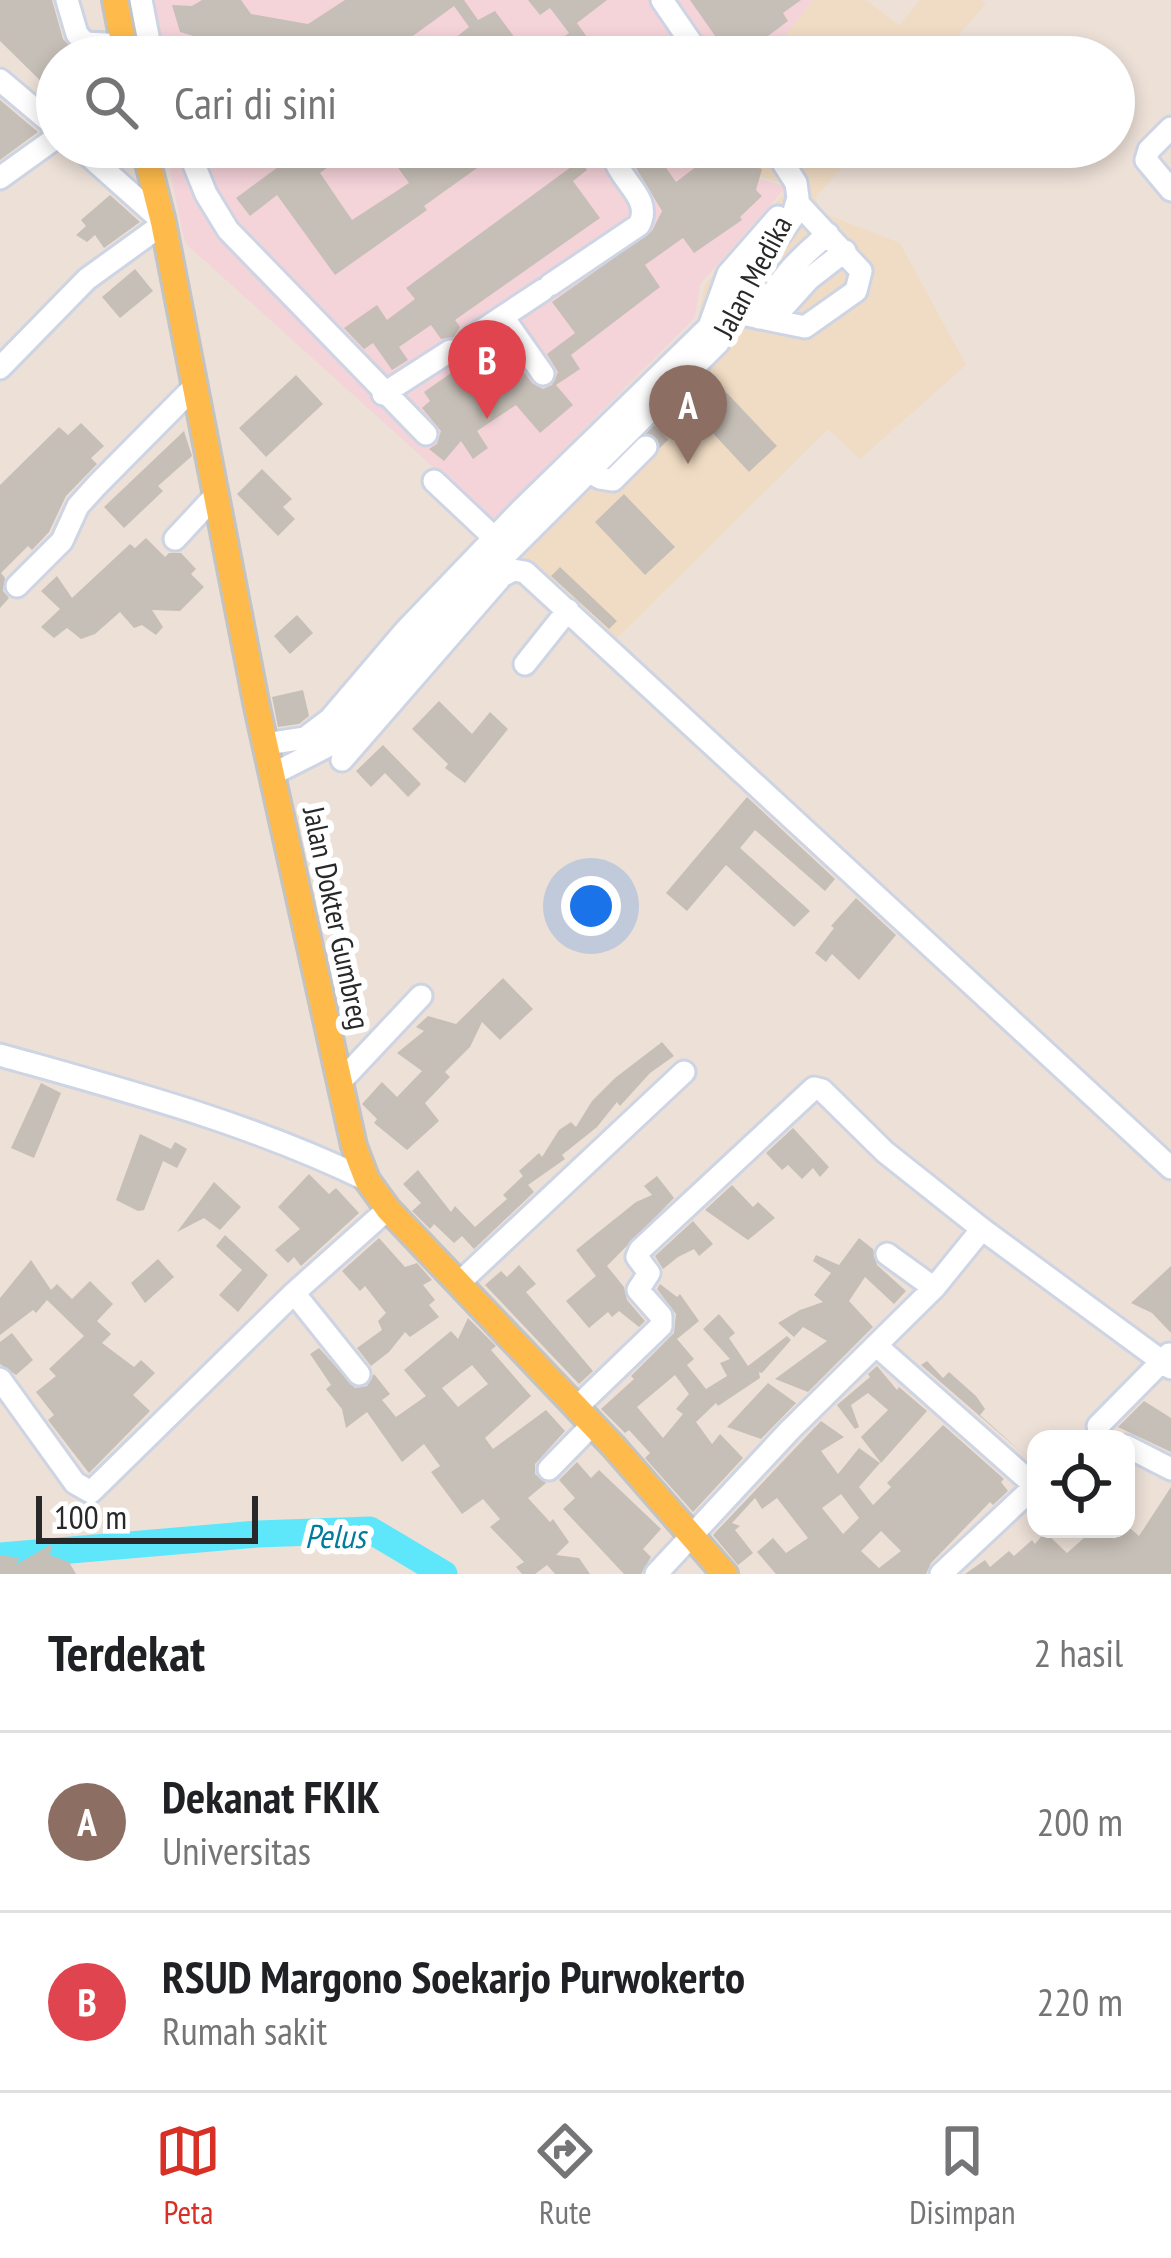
<!DOCTYPE html>
<html lang="id">
<style>
:root{--surface:#fff;--page:#f6f6f6;--text:#202124;--muted:#757577;--line:#e0e0e0;--accent:#d93025}
body{margin:0;font-family:"PT Sans Narrow",sans-serif;background:var(--page);color:var(--text)}
.controls{position:absolute;right:36px;bottom:36px;display:grid;overflow:hidden;border-radius:24px;box-shadow:0 6px 18px #0003}
.controls button{width:108px;height:108px;display:grid;place-items:center;padding:0;border:0;border-bottom:3px solid var(--line);background:var(--surface);color:var(--text);font:60px sans-serif}
.scale{position:absolute;left:36px;bottom:30px;width:222px;box-sizing:border-box;padding-left:12px;border:6px solid #282828;border-top:0;font-size:33px;line-height:42px;white-space:nowrap;color:#282828;-webkit-text-stroke:9px #fff;paint-order:stroke}
.you{position:absolute;left:591px;top:906px;width:42px;height:42px;margin:-30px;border:9px solid #fff;border-radius:50%;background:#1a73e8;box-shadow:0 0 0 18px #1a73e833}
.badge{display:grid;place-items:center;width:78px;height:78px;border-radius:50%;background:var(--accent);color:#fff;font-size:39px;font-weight:700}
.pin{position:absolute;translate:-50% -99px;filter:drop-shadow(0 3px 6px #0008)}
.pin::after{content:'';position:absolute;top:63px;width:42px;height:36px;background:inherit;clip-path:polygon(0 0,100% 0,50% 100%)}
.list{margin:0;padding:0;list-style:none}
h2{display:flex;justify-content:space-between;align-items:center;height:156px;margin:0;padding:0 48px;font-size:51px}
h2 small{font-size:39px;font-weight:400;color:var(--muted)}
.list li{display:grid;grid-template-columns:78px 1fr auto;gap:36px;align-items:center;box-sizing:border-box;height:180px;padding:0 48px;border-top:3px solid var(--line)}
.list b{display:block;font-size:45px;white-space:nowrap}
.list p{margin:0;font-size:39px;white-space:nowrap;color:var(--muted)}
.list em{font-size:39px;font-style:normal;color:var(--muted)}
.icon{flex:none;width:66px;height:66px;fill:none;stroke:currentColor;stroke-width:2;stroke-linecap:round;stroke-linejoin:round}
.map{position:relative;flex:none;width:1171px;height:1574px;overflow:hidden}
.search{position:absolute;background:var(--surface);box-shadow:0 6px 18px #0003;left:36px;right:36px;top:36px;height:132px;display:flex;align-items:center;gap:30px;box-sizing:border-box;padding:0 42px;border-radius:66px;color:var(--muted);font-size:45px}
.sheet{height:516px;background:var(--surface)}
nav{display:flex;justify-content:space-around;align-items:center;box-sizing:border-box;height:168px;border-top:3px solid var(--line);background:var(--surface);font-size:33px;color:var(--muted)}
nav a{display:grid;justify-items:center;gap:6px}
nav .on{color:var(--accent)}
.map>svg:first-child{display:block}
.education{fill:#f0dcc4}
.medical{fill:#f4d3d9}
.lines{fill:none;stroke-linecap:round;stroke-linejoin:round}
.river{stroke:#5ee7fa;stroke-width:27}
.building{fill:#c6bfb7;fill-rule:evenodd}
.minor-tunnel{stroke:#c5bbb4;stroke-width:21;stroke-dasharray:21 10;stroke-linecap:butt}
.minor-casing{stroke:#cdd4e3;stroke-width:27}
.major-casing{stroke:#c3c3c3;stroke-width:30}
.minor{stroke:#fff;stroke-width:21}
.major{stroke:#febb4b;stroke-width:24}
.labels{text-anchor:middle;stroke-width:12;stroke-linejoin:round;paint-order:stroke}
.street-label{font-size:30px;fill:#282828;stroke:#fff}
.water-label{font-size:33px;font-style:italic;fill:#017c9c;stroke:#fff}
</style>
<div class="map">
<svg width="1171" height="1574" viewBox="0 0 1171 1574">
<rect width="100%" height="100%" fill="#ece0d7"/>
<path class="education" d="M 813,0 L 866,0 L 899,25 L 920,0 L 981,0 L 986,4 L 939,57 L 769,57 Z
M 701,147 L 860,147 L 815,198 L 820,212 L 900,243 L 966,365 L 860,459 L 828,429 L 609,646 L 517,551 L 696,329 L 705,285 L 791,185 L 692,158 Z"/>
<path class="medical" d="M 133,0 L 813,0 L 769,57 L 145,57 Z
M 165,147 L 701,147 L 693,158 L 786,187 L 700,284 L 695,317 L 493,521 L 185,243 Z"/>
<g class="lines">
<path class="river" d="M 0,1556 L 258,1534 L 370,1530 L 444,1574"/>
</g>
<path class="building" d="M 0,0 L 52,0 L 63,39 L 80,57 L 57,57 L 57,97 L 0,41 Z
M 202,0 L 241,0 L 251,14 L 308,24 L 345,0 L 464,0 L 478,20 L 495,11 L 529,57 L 431,57 L 469,27 L 454,6 L 384,57 L 255,57 L 208,48 L 200,38 L 180,32 L 172,5 L 192,6 Z
M 528,0 L 607,0 L 577,23 L 594,47 L 606,38 L 620,57 L 563,57 L 554,44 L 569,33 L 550,8 L 540,15 Z
M 690,0 L 801,0 L 783,13 L 788,21 L 760,42 L 766,51 L 758,57 L 723,57 L 716,45 L 720,43 Z
M 0,100 L 38,132 L 0,160 Z
M 305,147 L 356,147 L 320,173 L 352,220 L 409,183 L 383,147 L 443,147 L 447,152 L 461,147 L 477,168 L 424,206 L 427,210 L 335,275 L 277,195 L 250,216 L 236,198 Z
M 556,147 L 570,147 L 587,170 L 573,181 L 600,218 L 455,320 L 460,327 L 454,337 L 441,339 L 431,325 L 399,347 L 408,360 L 392,370 L 373,343 L 364,349 L 344,328 L 377,305 L 387,320 L 415,299 L 406,288 L 571,167 Z
M 694,147 L 758,147 L 736,162 L 762,169 L 756,190 L 762,196 L 740,217 L 742,220 L 694,253 L 683,238 L 645,265 L 660,287 L 571,355 L 580,369 L 556,385 L 573,405 L 540,433 L 516,405 L 477,431 L 488,448 L 473,459 L 461,441 L 444,461 L 429,449 L 437,444 L 441,431 L 422,408 L 430,401 L 424,392 L 461,366 L 465,353 L 471,354 L 489,379 L 513,361 L 505,346 L 532,383 L 543,389 L 552,385 L 558,372 L 547,354 L 575,333 L 552,302 L 652,231 L 662,211 L 635,166 L 655,152 L 676,182 L 705,160 Z
M 110,195 L 140,222 L 104,248 L 95,235 L 87,242 L 76,235 L 86,226 L 81,220 Z
M 135,269 L 153,291 L 120,318 L 102,297 Z
M 296,375 L 323,404 L 266,457 L 239,428 Z
M 724,390 L 777,446 L 749,472 L 697,416 Z
M 81,423 L 104,446 L 91,458 L 97,464 L 66,496 L 49,532 L 32,550 L 28,546 L 1,573 L 5,578 L 3,591 L 9,598 L 0,608 L 0,485 L 59,427 L 68,435 Z
M 184,431 L 192,456 L 158,486 L 163,491 L 124,528 L 104,507 Z
M 262,469 L 292,499 L 283,507 L 295,519 L 278,536 L 237,494 Z
M 624,494 L 675,547 L 645,575 L 595,522 Z
M 146,538 L 165,557 L 169,553 L 181,553 L 196,569 L 191,574 L 204,587 L 180,611 L 152,610 L 163,627 L 156,635 L 142,625 L 134,628 L 120,612 L 95,634 L 81,639 L 67,628 L 54,638 L 41,627 L 60,609 L 41,591 L 57,576 L 72,598 L 130,544 L 135,548 Z
M 560,567 L 617,621 L 609,629 L 551,576 Z
M 297,615 L 313,633 L 290,654 L 274,636 Z
M 303,690 L 309,716 L 299,724 L 278,727 L 272,697 Z
M 439,701 L 472,734 L 490,712 L 508,729 L 465,783 L 445,768 L 448,764 L 412,729 Z
M 383,745 L 421,784 L 408,797 L 385,773 L 371,787 L 356,771 Z
M 747,797 L 835,879 L 825,891 L 755,830 L 740,848 L 810,911 L 794,927 L 726,865 L 687,911 L 666,893 Z
M 856,898 L 896,935 L 859,980 L 832,954 L 826,962 L 815,953 L 834,928 L 831,926 Z
M 503,978 L 533,1009 L 500,1040 L 482,1022 L 470,1047 L 445,1072 L 450,1077 L 425,1103 L 439,1121 L 407,1150 L 374,1123 L 377,1119 L 362,1104 L 382,1082 L 397,1097 L 422,1071 L 397,1053 L 424,1031 L 416,1027 L 428,1016 L 456,1024 Z
M 662,1042 L 674,1056 L 650,1073 L 620,1106 L 617,1102 L 597,1127 L 562,1155 L 565,1159 L 528,1185 L 534,1192 L 474,1249 L 462,1236 L 454,1243 L 434,1224 L 430,1229 L 412,1211 L 421,1203 L 403,1184 L 418,1170 L 451,1212 L 455,1206 L 475,1227 L 507,1199 L 503,1195 L 523,1176 L 519,1171 L 539,1153 L 542,1157 L 559,1130 L 571,1122 L 576,1127 L 592,1101 L 615,1078 Z
M 41,1083 L 61,1093 L 34,1158 L 11,1148 Z
M 793,1128 L 829,1167 L 820,1177 L 813,1168 L 802,1179 L 788,1165 L 782,1170 L 766,1153 Z
M 140,1134 L 171,1149 L 175,1142 L 187,1149 L 177,1168 L 163,1161 L 144,1210 L 138,1211 L 116,1200 Z
M 309,1174 L 329,1194 L 336,1188 L 359,1213 L 301,1266 L 294,1257 L 288,1263 L 275,1250 L 300,1229 L 278,1207 Z
M 657,1176 L 674,1198 L 607,1266 L 624,1287 L 627,1300 L 645,1321 L 639,1327 L 619,1311 L 612,1317 L 608,1312 L 589,1328 L 566,1301 L 596,1276 L 576,1250 L 636,1202 L 652,1195 L 644,1186 Z
M 214,1182 L 241,1207 L 220,1230 L 204,1218 L 177,1232 Z
M 732,1185 L 753,1207 L 758,1202 L 775,1218 L 748,1240 L 705,1210 Z
M 693,1221 L 713,1244 L 699,1256 L 694,1249 L 678,1257 L 663,1269 L 655,1256 Z
M 225,1235 L 268,1275 L 238,1312 L 219,1295 L 242,1270 L 216,1246 Z
M 379,1238 L 405,1267 L 417,1263 L 432,1280 L 423,1285 L 435,1300 L 429,1305 L 439,1317 L 410,1337 L 405,1332 L 389,1352 L 371,1366 L 357,1348 L 382,1330 L 378,1321 L 386,1313 L 365,1286 L 360,1291 L 342,1271 Z
M 859,1238 L 873,1249 L 877,1265 L 906,1291 L 894,1304 L 865,1277 L 849,1301 L 873,1327 L 808,1392 L 775,1379 L 827,1341 L 803,1327 L 794,1337 L 778,1323 L 800,1310 L 823,1302 L 814,1295 L 831,1273 L 813,1261 L 816,1255 L 839,1265 Z
M 158,1259 L 174,1277 L 145,1303 L 131,1283 Z
M 31,1260 L 51,1290 L 57,1284 L 72,1299 L 90,1281 L 113,1304 L 97,1321 L 111,1334 L 102,1343 L 134,1367 L 141,1360 L 155,1373 L 133,1395 L 150,1411 L 89,1473 L 48,1420 L 54,1415 L 36,1392 L 56,1376 L 49,1369 L 84,1336 L 47,1300 L 36,1313 L 33,1310 L 0,1335 L 0,1298 Z
M 519,1265 L 536,1284 L 526,1292 L 593,1371 L 579,1384 L 485,1285 L 501,1271 L 507,1277 Z
M 1171,1266 L 1171,1333 L 1152,1313 L 1131,1303 Z
M 660,1284 L 677,1297 L 680,1294 L 699,1321 L 677,1339 L 694,1359 L 687,1365 L 706,1389 L 727,1376 L 720,1363 L 730,1359 L 703,1329 L 719,1314 L 735,1333 L 729,1338 L 748,1366 L 787,1336 L 791,1340 L 762,1373 L 759,1372 L 760,1378 L 718,1406 L 716,1403 L 696,1422 L 712,1444 L 720,1434 L 743,1458 L 693,1512 L 645,1458 L 650,1453 L 629,1430 L 625,1433 L 601,1409 L 634,1379 L 631,1376 L 674,1333 L 676,1314 L 657,1289 ZM 675,1375 L 689,1394 L 676,1409 L 683,1414 L 663,1438 L 637,1407 Z
M 468,1318 L 496,1346 L 491,1350 L 531,1396 L 485,1438 L 493,1449 L 546,1410 L 565,1431 L 535,1464 L 535,1474 L 546,1483 L 528,1498 L 550,1522 L 553,1519 L 569,1542 L 556,1555 L 579,1558 L 590,1574 L 555,1574 L 547,1565 L 535,1574 L 522,1574 L 516,1567 L 524,1562 L 490,1527 L 500,1519 L 483,1499 L 462,1514 L 431,1472 L 440,1466 L 424,1444 L 402,1462 L 367,1412 L 346,1428 L 342,1409 L 326,1389 L 331,1385 L 310,1354 L 319,1348 L 355,1388 L 367,1386 L 374,1374 L 390,1394 L 382,1400 L 396,1417 L 426,1396 L 404,1370 L 451,1331 L 458,1339 ZM 472,1365 L 488,1384 L 458,1407 L 442,1388 Z
M 12,1333 L 33,1360 L 16,1375 L 0,1364 L 0,1342 Z
M 927,1361 L 943,1378 L 949,1372 L 976,1396 L 985,1409 L 980,1415 L 1027,1457 L 921,1365 Z
M 877,1366 L 897,1390 L 899,1387 L 927,1411 L 881,1463 L 861,1437 L 888,1410 L 868,1393 L 851,1405 L 859,1427 L 855,1429 L 837,1405 L 870,1377 L 868,1374 Z
M 768,1383 L 796,1403 L 761,1439 L 727,1427 Z
M 1144,1401 L 1171,1418 L 1171,1452 L 1118,1427 Z
M 821,1421 L 844,1437 L 821,1451 L 838,1474 L 859,1448 L 880,1463 L 859,1487 L 873,1505 L 891,1487 L 887,1483 L 943,1425 L 1004,1479 L 1001,1482 L 1008,1491 L 993,1505 L 990,1502 L 931,1563 L 926,1574 L 776,1574 L 757,1552 L 773,1538 L 786,1553 L 808,1538 L 777,1498 L 762,1509 L 755,1498 L 732,1523 L 740,1526 L 735,1530 L 753,1553 L 738,1565 L 713,1535 ZM 841,1494 L 859,1518 L 843,1534 L 822,1508 ZM 881,1531 L 901,1551 L 879,1568 L 861,1551 Z
M 577,1462 L 591,1478 L 599,1470 L 661,1529 L 643,1549 L 651,1557 L 641,1574 L 624,1574 L 563,1509 L 575,1498 L 559,1480 Z
M 1171,1487 L 1171,1574 L 965,1574 L 985,1560 L 990,1567 L 1009,1551 L 1014,1556 L 1032,1540 L 1035,1544 L 1045,1532 L 1067,1553 L 1094,1529 L 1131,1529 L 1139,1536 Z
M 52,1544 L 50,1555 L 69,1562 L 76,1574 L 0,1574 L 0,1555 L 20,1558 L 15,1565 Z"/>
<g class="lines">
<path class="minor-tunnel" d="M 646,447 L 671,422"/>
<g class="minor-casing">
<path id="minor" d="M 67,0 L 77,34 L 85,43 L 124,45
M 141,0 L 152,57
M 662,0 L 701,57
M 0,80 L 57,128
M 1171,128 L 1149,150 L 1146,160 L 1171,190
M 79,147 L 163,222
M 187,147 L 206,194 L 228,230 L 426,434
M 0,178 L 57,137
M 550,285 L 639,225 C 653,199 621,182 614,158 L 623,147
M 722,310 L 805,327 L 856,291 L 861,271 L 797,202
M 503,317 L 543,374
M 759,318 C 776,281 797,260 828,234
M 772,320 L 809,279 L 845,251
M 469,339 L 543,290
M 0,368 L 87,279 L 163,224
M 383,394 L 450,351
M 671,422 L 683,400 L 673,387
M 588,471 L 600,478 L 613,480 L 646,447
M 434,481 L 503,546
M 175,539 L 214,497
M 17,586 L 62,541 L 78,506 L 97,485 L 195,386
M 525,664 L 568,610
M 266,744 L 305,738 L 330,719 L 405,631 L 520,511 L 709,327 L 728,274 L 778,217
M 342,760 L 502,576 L 513,570 L 525,572 L 1171,1168
M 273,774 L 328,746 L 343,732 L 411,649 L 718,343 L 735,297 L 792,218 L 798,198 L 796,183 L 773,147
M 0,1055 C 124,1090 250,1123 367,1180
M 341,1081 L 421,996
M 887,1254 L 934,1288
M 458,1284 L 684,1072
M 294,1293 L 359,1374
M 878,1347 L 1035,1486
M 0,1379 L 75,1483 L 91,1492 L 294,1293 L 388,1209
M 576,1408 L 661,1326 L 661,1316 L 638,1290 L 649,1273 L 637,1257 L 640,1250 L 814,1088 L 822,1090 L 885,1152 L 982,1229
M 1098,1426 L 1169,1354
M 1126,1446 L 1171,1469
M 549,1469 L 592,1425
M 656,1574 L 789,1431 L 934,1288 L 982,1229 L 1171,1368
M 941,1574 L 1036,1485"/>
</g>
<g class="major-casing">
<path id="major" d="M 115,0 L 126,57
M 144,147 L 163,222 L 257,707 L 354,1146 L 367,1180 L 388,1209 L 614,1447 L 725,1574"/>
</g>
<use href="#minor" class="minor"/>
<use href="#major" class="major"/>
</g>
<g class="labels">
<g class="street-label">
<text transform="translate(753 277) rotate(-62)" y="10">Jalan Medika</text>
<text transform="translate(336 918) rotate(78)" y="10">Jalan Dokter Gumbreg</text>
</g>
<g class="water-label">
<text x="335" y="1548">Pelus</text>
</g>
</g>
</svg>
<div class="controls">
<button><svg class="icon" aria-label="locate" viewBox="0 0 24 24"><circle cx="12" cy="12" r="6"/><path d="M12 2v4M12 18v4M2 12h4M18 12h4"/></svg></button>
</div>
<div class="scale">100 m</div>
<div class="you"></div>
<div class="pin badge" style="left:688px;top:464px;background:#8d6e63">A</div>
<div class="pin badge" style="left:487px;top:419px;background:#e0444e">B</div>
<div class="search"><svg class="icon" aria-label="search" viewBox="0 0 24 24"><circle cx="10" cy="10" r="6"/><path d="M15 15l6 6"/></svg>Cari di sini</div>
</div>
<section class="sheet">
<h2>Terdekat<small>2 hasil</small></h2>
<ul class="list">
<li><span class="badge" style="background:#8d6e63">A</span><div><b>Dekanat FKIK</b><p>Universitas</p></div><em>200 m</em></li>
<li><span class="badge" style="background:#e0444e">B</span><div><b>RSUD Margono Soekarjo Purwokerto</b><p>Rumah sakit</p></div><em>220 m</em></li>
</ul>
</section>
<nav>
<a class="on"><svg class="icon" aria-label="map" viewBox="0 0 24 24"><path d="M3 6l6-2 6 2 6-2v14l-6 2-6-2-6 2zM9 4v14M15 6v14"/></svg>Peta</a>
<a><svg class="icon" aria-label="directions" viewBox="0 0 24 24"><path d="M12 3l9 9-9 9-9-9zM9 14v-3h6M13 9l2 2-2 2"/></svg>Rute</a>
<a><svg class="icon" aria-label="saved" viewBox="0 0 24 24"><path d="M7 4h10v16l-5-4-5 4z"/></svg>Disimpan</a>
</nav>
